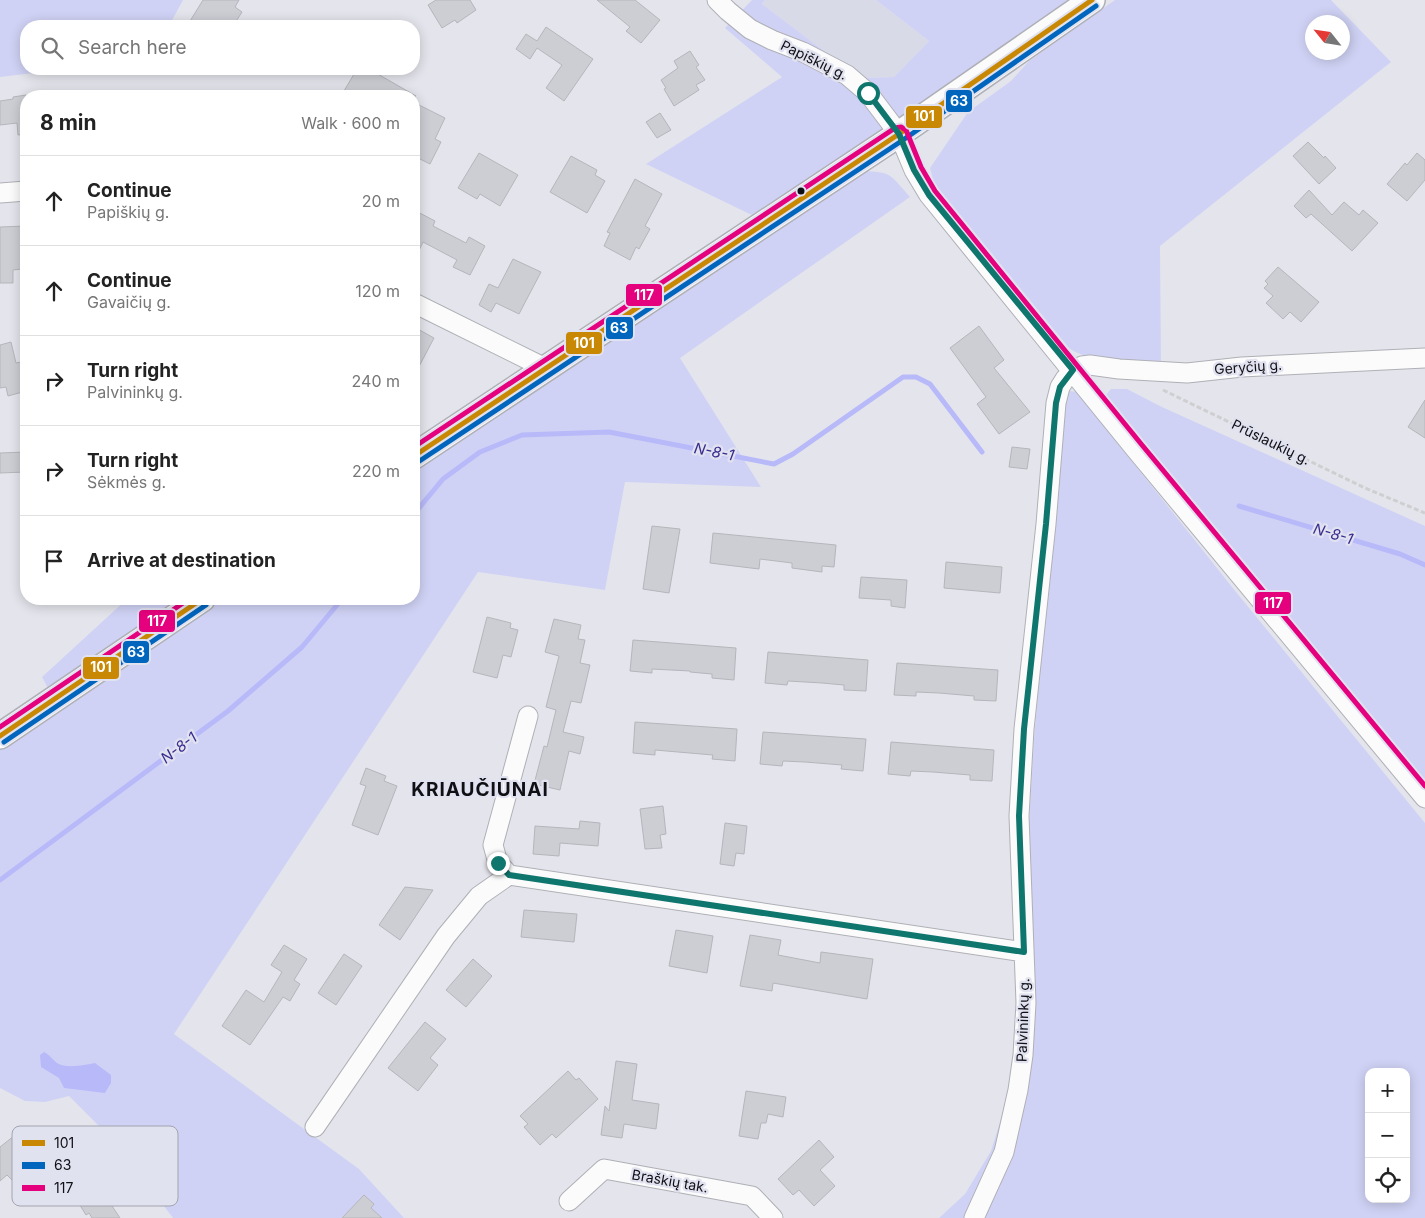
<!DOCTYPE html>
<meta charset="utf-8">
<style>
:root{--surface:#fff;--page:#f6f6f6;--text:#222;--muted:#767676;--line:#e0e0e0}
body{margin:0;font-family:Inter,sans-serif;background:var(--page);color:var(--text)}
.controls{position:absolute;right:15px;bottom:15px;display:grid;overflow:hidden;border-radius:10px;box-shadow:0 2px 12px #0003}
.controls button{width:45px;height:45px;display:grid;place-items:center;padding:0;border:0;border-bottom:1px solid var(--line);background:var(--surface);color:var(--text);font:25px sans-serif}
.compass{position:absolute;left:1305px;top:15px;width:45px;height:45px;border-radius:50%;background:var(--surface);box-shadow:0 2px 12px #0003;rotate:300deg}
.stop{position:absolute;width:15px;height:15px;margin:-11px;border:4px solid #0f766e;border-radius:50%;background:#fff}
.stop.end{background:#0f766e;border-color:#fff;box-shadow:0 1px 5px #0008}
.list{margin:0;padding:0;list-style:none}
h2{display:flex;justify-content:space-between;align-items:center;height:65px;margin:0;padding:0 20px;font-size:21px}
h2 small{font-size:16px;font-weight:400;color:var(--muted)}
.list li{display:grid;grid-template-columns:32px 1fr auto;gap:15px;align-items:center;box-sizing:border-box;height:90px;padding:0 20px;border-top:1px solid var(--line)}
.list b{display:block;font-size:19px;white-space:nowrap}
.list p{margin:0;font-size:16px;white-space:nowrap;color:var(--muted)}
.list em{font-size:16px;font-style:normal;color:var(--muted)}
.icon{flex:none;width:28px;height:28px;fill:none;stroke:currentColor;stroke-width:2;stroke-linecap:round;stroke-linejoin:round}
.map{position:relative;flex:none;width:1425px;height:1218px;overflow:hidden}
.search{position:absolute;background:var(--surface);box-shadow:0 2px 12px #0003;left:20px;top:20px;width:400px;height:55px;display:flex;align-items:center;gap:12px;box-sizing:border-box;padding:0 18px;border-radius:20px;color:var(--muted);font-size:19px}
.panel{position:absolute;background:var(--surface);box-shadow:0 2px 12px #0003;left:20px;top:90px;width:400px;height:515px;border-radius:20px}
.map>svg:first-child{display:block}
.built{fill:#d8dae8}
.green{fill:#d0d2f5;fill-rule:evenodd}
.water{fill:#b8b9f9}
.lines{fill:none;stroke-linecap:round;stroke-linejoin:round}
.stream{stroke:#b8b9f9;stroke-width:5}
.building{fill:#cdced4;stroke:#b5b6bc}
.minor-casing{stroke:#afb0b6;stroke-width:21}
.major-casing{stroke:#afb0b6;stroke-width:28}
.path{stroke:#cfcfd1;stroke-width:3;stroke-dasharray:5 2.5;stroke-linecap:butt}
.minor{stroke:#fbfbfc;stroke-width:19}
.major{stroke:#fbfbfc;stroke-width:25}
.bus-1-casing{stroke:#e1e2f0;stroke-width:9}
.bus-2-casing{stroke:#e1e2f0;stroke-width:9}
.bus-3-casing{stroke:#e1e2f0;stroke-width:9}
.bus-1{stroke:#c98804;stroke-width:5}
.bus-2{stroke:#0065bd;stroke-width:5}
.bus-3{stroke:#e5007d;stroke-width:5}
.route{stroke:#0f766e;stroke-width:6}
.bus-dot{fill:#0f0f14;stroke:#e1e2f0;stroke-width:2}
.labels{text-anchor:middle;stroke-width:4.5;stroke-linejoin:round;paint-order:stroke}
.street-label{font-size:14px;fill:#0f0f14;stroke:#e1e2f0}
.water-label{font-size:15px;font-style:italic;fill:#392b8e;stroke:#e1e2f0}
.district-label{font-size:19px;font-weight:bold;letter-spacing:1px;fill:#0f0f14;stroke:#e1e2f0}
.key{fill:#e1e2f0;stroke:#a2a3ae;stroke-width:1}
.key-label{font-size:14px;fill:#0f0f14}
.line-badge{stroke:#e1e2f0;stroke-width:2}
.badge-label{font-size:14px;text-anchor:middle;font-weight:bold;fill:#fff}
</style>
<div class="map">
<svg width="1425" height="1218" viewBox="0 0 1425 1218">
<rect width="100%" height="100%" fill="#e4e5ec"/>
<path class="built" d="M 765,0 L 876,0 L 929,41 L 894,77 L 860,78 L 762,4 Z"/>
<path class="green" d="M 0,0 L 183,0 L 169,26 L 26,26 L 26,69 L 67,69 L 0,77 Z
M 752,0 L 765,0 L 762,4 L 860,78 L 894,77 L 929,41 L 876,0 L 1069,0 L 756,217 L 646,164 L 782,77 L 725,28 Z
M 1115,0 L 1331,0 L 1391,62 L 1160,246 L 1161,364 C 1136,362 1089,363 1069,348 L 934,183 L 930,168 L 968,112 L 1011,81 L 1029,61 ZM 1312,22 L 1342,22 L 1342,52 L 1312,52 Z
M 862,171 C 892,172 890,174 910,197 L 680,358 L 761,487 L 625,482 L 605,590 L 478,572 L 174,1034 L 359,1169 L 404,1218 L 173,1218 L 115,1142 L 69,1096 L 45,1102 L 25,1101 L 0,1088 L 0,748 L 216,599 L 414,599 L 414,465 Z
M 1111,389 L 1127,389 L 1162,407 L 1425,526 L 1425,781 L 1104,397 Z
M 1070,391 L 1077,392 L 1232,587 L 1425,823 L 1425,1218 L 939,1218 L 965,1194 L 991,1151 L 1014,1077 L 1034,739 L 1064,399 ZM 1369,1072 L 1406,1072 L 1406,1199 L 1369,1199 Z
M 127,599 L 182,599 L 49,690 L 42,677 Z"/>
<path class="water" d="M 44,1052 C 50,1055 52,1059 57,1063 C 66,1069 85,1065 95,1063 L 111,1075 L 111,1083 L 105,1093 L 64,1088 L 59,1078 L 41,1067 L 40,1055 Z"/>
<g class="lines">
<path class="stream" d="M 1239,506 L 1400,554 L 1425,565
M 414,514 L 443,479 L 480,452 L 522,435 L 609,432 L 774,464 L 793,454 L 903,377 L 916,377 L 930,384 L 982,452
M 0,880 L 228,711 L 302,647 L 342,599"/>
</g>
<path class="building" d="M 203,0 L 239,0 L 235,7 L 242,12 L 233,26 L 187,26 Z
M 436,0 L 470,0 L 476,10 L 457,23 L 455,20 L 442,28 L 428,5 Z
M 597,0 L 635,0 L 660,20 L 641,43 L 626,31 L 630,27 Z
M 546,27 L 593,59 L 564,101 L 546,88 L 562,65 L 537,48 L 530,59 L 516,49 L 526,34 L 537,41 Z
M 690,51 L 699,65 L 696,67 L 705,80 L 696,85 L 699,90 L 674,106 L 664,89 L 666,88 L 661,80 L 678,68 L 674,61 Z
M 357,69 L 378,69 L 376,73 L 416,96 L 341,96 Z
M 26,95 L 26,134 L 18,135 L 17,123 L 0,125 L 0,101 L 13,99 L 13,97 Z
M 419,105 L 445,118 L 435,139 L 441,142 L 430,164 L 414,156 L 414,115 Z
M 660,113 L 671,130 L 657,138 L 646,122 Z
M 1308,142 L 1324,158 L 1325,156 L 1336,168 L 1319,184 L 1293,156 Z
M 479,153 L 518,175 L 500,206 L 480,194 L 477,199 L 458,188 Z
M 1417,153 L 1425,160 L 1425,180 L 1407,201 L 1387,184 L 1405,163 L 1407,165 Z
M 571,156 L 597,170 L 595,175 L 605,181 L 587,213 L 550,192 Z
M 635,179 L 662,194 L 645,226 L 650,229 L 639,249 L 636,247 L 630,260 L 604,246 L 610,233 L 607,232 Z
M 1309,190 L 1332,215 L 1344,202 L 1359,215 L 1363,210 L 1378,223 L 1352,251 L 1311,214 L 1306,218 L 1294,206 Z
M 414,210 L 435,221 L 433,226 L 466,243 L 469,237 L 485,246 L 470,275 L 453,267 L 457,260 L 423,242 L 414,261 Z
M 26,226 L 26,241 L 21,241 L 22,269 L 13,270 L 13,283 L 0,283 L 0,227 Z
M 513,259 L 541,272 L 519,314 L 496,303 L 491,312 L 479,305 L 489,284 L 498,288 Z
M 1278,267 L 1319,302 L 1301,322 L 1290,312 L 1283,319 L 1266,303 L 1273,296 L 1264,288 L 1268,284 L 1265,281 Z
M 979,326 L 1004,360 L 994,368 L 1030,412 L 999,434 L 977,404 L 986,397 L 950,348 Z
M 414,327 L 434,338 L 414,376 Z
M 11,342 L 16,363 L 26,361 L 26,391 L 8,396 L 6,387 L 0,388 L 0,345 Z
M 1425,400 L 1425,438 L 1408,427 Z
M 1012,447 L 1030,449 L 1027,469 L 1009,467 Z
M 26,452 L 26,472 L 0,473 L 0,453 Z
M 652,526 L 680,529 L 669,593 L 643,589 Z
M 713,533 L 836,545 L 834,567 L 822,566 L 822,572 L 792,568 L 792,563 L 760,559 L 759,569 L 710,563 Z
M 946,562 L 1002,567 L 1000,593 L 944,588 Z
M 861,577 L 907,580 L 905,608 L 891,606 L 891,600 L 859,598 Z
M 487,617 L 511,623 L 510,628 L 518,630 L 511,657 L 503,655 L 497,678 L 473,672 Z
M 554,619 L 581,625 L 578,639 L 585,640 L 580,663 L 590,665 L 581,703 L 571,701 L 563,732 L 584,737 L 580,754 L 569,751 L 560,790 L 534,784 L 544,746 L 547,747 L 556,710 L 546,707 L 559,656 L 545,652 Z
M 633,640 L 736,648 L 734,680 L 712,678 L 712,674 L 690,672 L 690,671 L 652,669 L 652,673 L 630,671 Z
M 768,652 L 868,660 L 866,691 L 844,690 L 844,685 L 822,683 L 788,681 L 787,685 L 765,683 Z
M 897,663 L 998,670 L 996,701 L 974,700 L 974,696 L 939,693 L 916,692 L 916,696 L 894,695 Z
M 635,722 L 737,729 L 735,761 L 712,759 L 713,755 L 678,752 L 655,750 L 655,755 L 633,753 Z
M 763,732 L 866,739 L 863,771 L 841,769 L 842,765 L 805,762 L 783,761 L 782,766 L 760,764 Z
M 891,742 L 994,750 L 992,781 L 970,780 L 970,775 L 933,772 L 911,771 L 910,776 L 888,774 Z
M 366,768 L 386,776 L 384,781 L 397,786 L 378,835 L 352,825 L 366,786 L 360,784 Z
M 663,806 L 666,834 L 660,835 L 662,848 L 645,849 L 640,809 Z
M 580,821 L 600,823 L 598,846 L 560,843 L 559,856 L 533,854 L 535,826 L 579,829 Z
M 725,823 L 747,826 L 744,854 L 736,853 L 734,866 L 720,864 Z
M 405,887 L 433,890 L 400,940 L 379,925 Z
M 524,910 L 577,914 L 574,942 L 521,937 Z
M 676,930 L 713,936 L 707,973 L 669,966 Z
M 750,935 L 781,940 L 778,955 L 820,963 L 821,952 L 873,959 L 867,999 L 773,983 L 772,991 L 740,986 Z
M 284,945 L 307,959 L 294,980 L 300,984 L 290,1001 L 283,997 L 250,1045 L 222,1026 L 246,990 L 264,1002 L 282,972 L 271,965 Z
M 344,954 L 362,966 L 336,1005 L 318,993 Z
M 473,959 L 492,976 L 466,1007 L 446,990 Z
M 425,1022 L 446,1039 L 430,1058 L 438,1065 L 418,1091 L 388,1068 Z
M 616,1061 L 637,1064 L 632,1100 L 659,1104 L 656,1129 L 624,1124 L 622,1138 L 601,1135 L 605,1106 L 609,1111 Z
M 568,1071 L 576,1080 L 579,1078 L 598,1099 L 556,1138 L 552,1134 L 540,1145 L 524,1127 L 528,1124 L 520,1116 Z
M 746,1091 L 786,1097 L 783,1117 L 768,1114 L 766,1123 L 761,1123 L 758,1139 L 739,1136 Z
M 19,1132 L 36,1152 L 24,1161 L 29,1166 L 12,1180 L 7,1175 L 0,1181 L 0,1147 Z
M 819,1140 L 834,1157 L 820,1170 L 835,1186 L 814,1206 L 799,1190 L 793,1195 L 778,1179 Z
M 96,1190 L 105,1202 L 108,1200 L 120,1218 L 92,1218 L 89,1213 L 86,1215 L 78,1202 Z
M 364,1195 L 374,1204 L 371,1208 L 382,1218 L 342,1218 Z"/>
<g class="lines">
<g class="minor-casing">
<path id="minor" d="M 717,0 L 728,11 L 750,29 L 772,40 L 803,52 L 847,75 L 868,93 L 899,134 L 914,170 L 929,195 L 1136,450 L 1425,798
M 0,193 L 26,191
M 414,303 L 545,368
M 528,716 L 493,845 L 498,863 L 509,875 L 1024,952
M 315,1127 L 446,936 L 479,896 L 509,875
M 569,1201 L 604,1169 L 752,1196 L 773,1218
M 974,1218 L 1004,1152 L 1018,1090 L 1023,1055 L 1026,1003 L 1019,816 L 1024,729 L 1046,524 L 1056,403 L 1060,387 L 1065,379 L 1073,371 L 1082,366 L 1090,365 L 1119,369 L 1187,373 L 1242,367 L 1425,358"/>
</g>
<g class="major-casing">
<path id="major" d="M 414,456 L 899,134 L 1092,0
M 0,736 L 202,599"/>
</g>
<path class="path" d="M 1163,390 L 1365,488 L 1425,513"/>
<use href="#minor" class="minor"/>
<use href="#major" class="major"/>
<g class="bus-1-casing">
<path id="bus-1" d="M 414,456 L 899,134 L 1092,0
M 0,736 L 202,599"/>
</g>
<g class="bus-2-casing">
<path id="bus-2" d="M 418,462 L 903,140 L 1096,6
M 4,742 L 206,605"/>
</g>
<g class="bus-3-casing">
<path id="bus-3" d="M 414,447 L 895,128 L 901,127 L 906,130 L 921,167 L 935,191 L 1142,445 L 1425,786
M 0,727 L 189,599"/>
</g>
<use href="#bus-1" class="bus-1"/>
<use href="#bus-2" class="bus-2"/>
<use href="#bus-3" class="bus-3"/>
</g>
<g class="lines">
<path class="route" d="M 498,863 L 509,875 L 1024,952 L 1019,816 L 1024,729 L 1046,524 L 1056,403 L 1060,387 L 1073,370 L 929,195 L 914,170 L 899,134 L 868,93"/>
</g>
<circle class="bus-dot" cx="801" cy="191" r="4.5"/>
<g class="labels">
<g class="street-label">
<text transform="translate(814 60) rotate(26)" y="5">Papiškių g.</text>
<text transform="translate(1248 367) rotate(-4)" y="5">Geryčių g.</text>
<text transform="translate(1271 442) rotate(26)" y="5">Prūslaukių g.</text>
<text transform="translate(1023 1020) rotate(-88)" y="5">Palvininkų g.</text>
<text transform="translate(670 1181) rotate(10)" y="5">Braškių tak.</text>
</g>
<g class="water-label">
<text transform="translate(714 452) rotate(11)" y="5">N-8-1</text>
<text transform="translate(1333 534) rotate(16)" y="5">N-8-1</text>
<text transform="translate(179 748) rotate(-37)" y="5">N-8-1</text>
</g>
<g class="district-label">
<text x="480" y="796">KRIAUČIŪNAI</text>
</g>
</g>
<rect x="12" y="1126" width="166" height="80" rx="8" class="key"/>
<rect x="22" y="1140" width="23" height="6" fill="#c98804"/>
<rect x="22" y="1162" width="23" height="7" fill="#0065bd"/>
<rect x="22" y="1185" width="23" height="6" fill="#e5007d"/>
<g class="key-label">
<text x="54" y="1148">101</text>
<text x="54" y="1170">63</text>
<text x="54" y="1193">117</text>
</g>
<g class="line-badge">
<rect x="945" y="89" width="28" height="24" rx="5" fill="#0065bd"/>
<rect x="905" y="105" width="38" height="24" rx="5" fill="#c98804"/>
<rect x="625" y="283" width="38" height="24" rx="5" fill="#e5007d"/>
<rect x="605" y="316" width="29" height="24" rx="5" fill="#0065bd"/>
<rect x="565" y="331" width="38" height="24" rx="5" fill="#c98804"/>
<rect x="1254" y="591" width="38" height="24" rx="5" fill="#e5007d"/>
<rect x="138" y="609" width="38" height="24" rx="5" fill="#e5007d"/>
<rect x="122" y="640" width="28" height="24" rx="5" fill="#0065bd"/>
<rect x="82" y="656" width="38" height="24" rx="5" fill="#c98804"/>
</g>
<g class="badge-label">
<text x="959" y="106">63</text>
<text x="924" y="121">101</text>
<text x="644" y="300">117</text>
<text x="619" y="333">63</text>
<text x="584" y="348">101</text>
<text x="1273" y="608">117</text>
<text x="157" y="626">117</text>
<text x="136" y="657">63</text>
<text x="101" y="672">101</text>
</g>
</svg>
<div class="controls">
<button>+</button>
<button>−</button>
<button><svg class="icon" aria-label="locate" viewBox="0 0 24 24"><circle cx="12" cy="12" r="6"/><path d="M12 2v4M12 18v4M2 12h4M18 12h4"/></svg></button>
</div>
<svg class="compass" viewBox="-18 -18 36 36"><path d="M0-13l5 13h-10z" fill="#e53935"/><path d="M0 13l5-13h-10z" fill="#767676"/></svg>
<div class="stop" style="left:868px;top:93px"></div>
<div class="stop end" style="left:498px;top:863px"></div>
<div class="search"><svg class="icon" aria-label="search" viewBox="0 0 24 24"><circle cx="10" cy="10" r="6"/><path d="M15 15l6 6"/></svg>Search here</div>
<section class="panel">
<h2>8 min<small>Walk · 600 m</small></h2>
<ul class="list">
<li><svg class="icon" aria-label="ahead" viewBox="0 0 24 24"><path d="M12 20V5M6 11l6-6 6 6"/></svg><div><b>Continue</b><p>Papiškių g.</p></div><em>20 m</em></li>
<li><svg class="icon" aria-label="ahead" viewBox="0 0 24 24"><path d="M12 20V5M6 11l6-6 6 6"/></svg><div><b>Continue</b><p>Gavaičių g.</p></div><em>120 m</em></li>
<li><svg class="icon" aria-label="right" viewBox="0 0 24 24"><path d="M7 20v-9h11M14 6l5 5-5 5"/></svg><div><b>Turn right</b><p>Palvininkų g.</p></div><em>240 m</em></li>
<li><svg class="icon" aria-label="right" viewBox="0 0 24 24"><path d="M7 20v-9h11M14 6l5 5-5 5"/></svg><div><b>Turn right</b><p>Sėkmės g.</p></div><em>220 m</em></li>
<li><svg class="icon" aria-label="arrive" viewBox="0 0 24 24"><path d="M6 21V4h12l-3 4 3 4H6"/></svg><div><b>Arrive at destination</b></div></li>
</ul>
</section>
</div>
